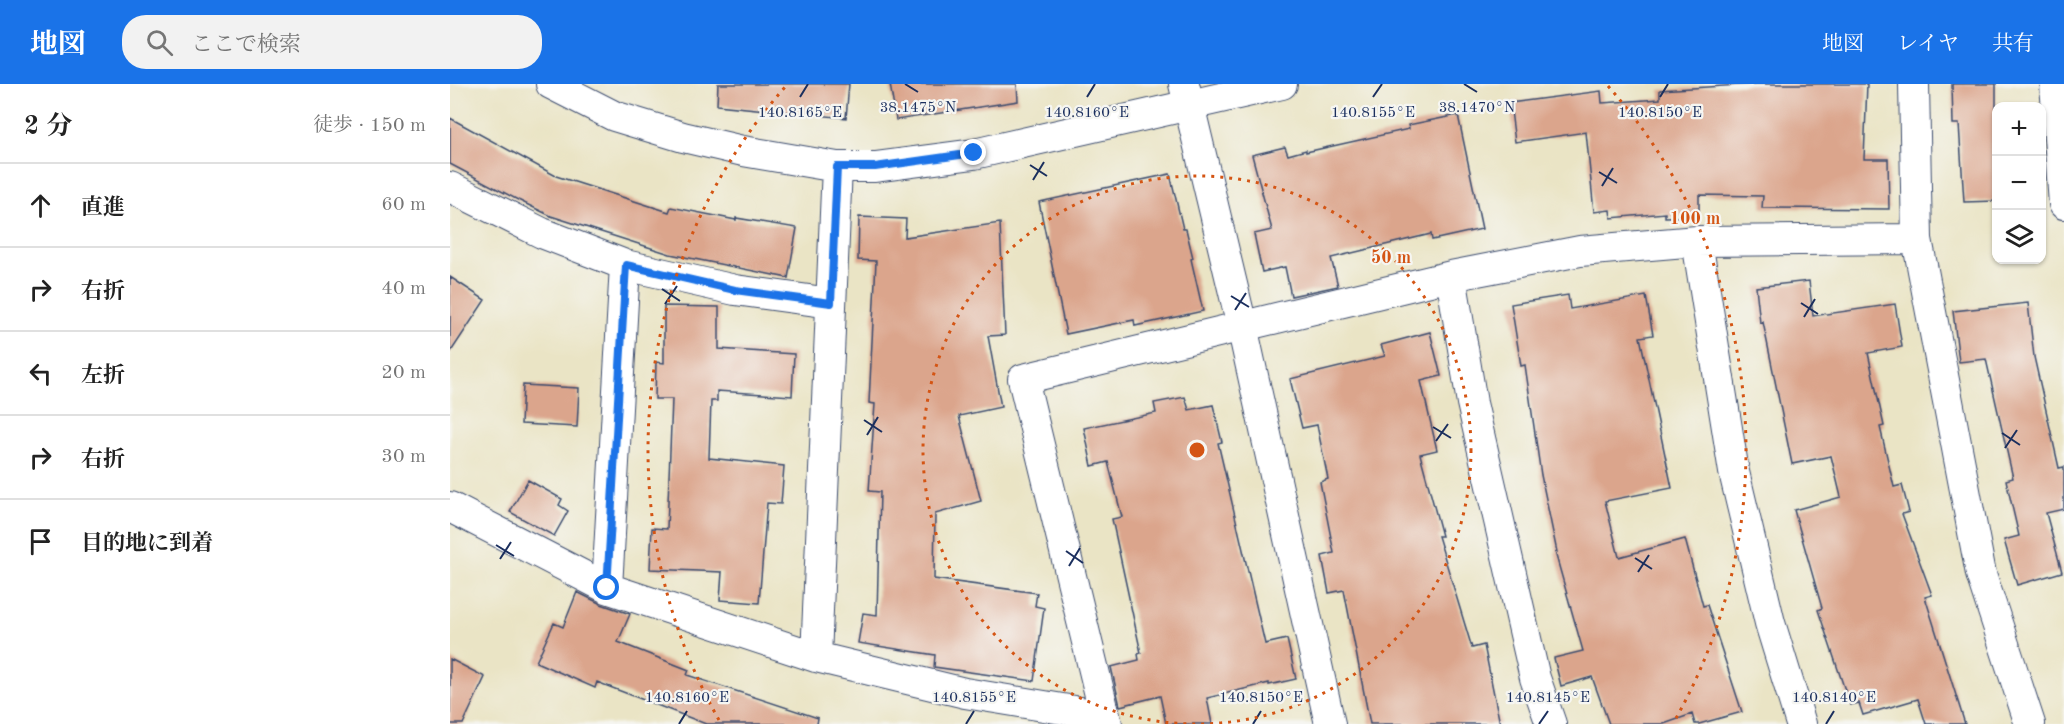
<!DOCTYPE html>
<html lang="ja">
<meta charset="utf-8">
<style>
:root{--surface:#fff;--page:#f2f2f2;--text:#222;--muted:#767676;--line:#e0e0e0;--accent:#1a73e8}
body{margin:0;font-family:"Old Standard TT","Noto Serif JP",serif;background:var(--page);color:var(--text)}
.controls{position:absolute;right:18px;top:18px;display:grid;overflow:hidden;border-radius:12px;box-shadow:0 2px 4px #0004}
.controls button{width:54px;height:54px;display:grid;place-items:center;padding:0;border:0;border-bottom:2px solid var(--line);background:var(--surface);color:var(--text);font:30px sans-serif}
.stop{position:absolute;width:18px;height:18px;margin:-14px;border:4px solid #1a73e8;border-radius:50%;background:#fff}
.stop.end{background:#1a73e8;border-color:#fff;box-shadow:0 2px 6px #0008}
.list{margin:0;padding:0;list-style:none}
h2{display:flex;justify-content:space-between;align-items:center;height:78px;margin:0;padding:0 24px;font-size:26px}
h2 small{font-size:20px;font-weight:400;color:var(--muted)}
.list li{display:grid;grid-template-columns:39px 1fr auto;gap:18px;align-items:center;box-sizing:border-box;height:84px;padding:0 24px;border-top:2px solid var(--line)}
.list b{display:block;font-size:22px;white-space:nowrap}
.list em{font-size:20px;font-style:normal;color:var(--muted)}
.icon{flex:none;width:33px;height:33px;fill:none;stroke:currentColor;stroke-width:2;stroke-linecap:round;stroke-linejoin:round}
.map{position:relative;flex:none;width:1614px;height:640px;overflow:hidden}
header{display:flex;align-items:center;gap:36px;box-sizing:border-box;height:84px;padding:0 30px;background:var(--accent);color:#fff}
header strong{font-size:28px}
nav{display:flex;gap:33px;margin-inline-start:auto;font-size:21px}
.search{width:420px;height:54px;background:var(--page);display:flex;align-items:center;gap:15px;box-sizing:border-box;padding:0 21px;border-radius:24px;color:var(--muted);font-size:22px}
main{display:flex}
aside{flex:1;background:var(--surface)}
.map>svg:first-child{display:block}
.building{fill:#dba58c}
.lines{fill:none;stroke-linecap:round;stroke-linejoin:round}
.street-casing{stroke:#3a4a6d;stroke-width:32}
.street{stroke:#fff;stroke-width:30}
.route{stroke:#1a73e8;stroke-width:8}
.ticks{fill:none;stroke:#1b2f5e;stroke-width:2}
.ring{fill:none;stroke:#d45514;stroke-width:3;stroke-dasharray:3 6}
.ticks-label{font-size:15px;text-anchor:middle;fill:#1b2f5e;stroke:#f6f6f2;stroke-width:4.5;stroke-linejoin:round;paint-order:stroke}
.centre{fill:#d45514;stroke:#f6f6f2;stroke-width:3}
.ring-label{font-size:18px;text-anchor:middle;font-weight:bold;fill:#d45514;stroke:#f6f6f2;stroke-width:4.5;stroke-linejoin:round;paint-order:stroke}
</style>
<header>
<strong>地図</strong>
<div class="search"><svg class="icon" aria-label="search" viewBox="0 0 24 24"><circle cx="10" cy="10" r="6"/><path d="M15 15l6 6"/></svg>ここで検索</div>
<nav><a>地図</a><a>レイヤ</a><a>共有</a></nav>
</header>
<main>
<aside>
<h2>2 分<small>徒歩 · 150 m</small></h2>
<ul class="list">
<li><svg class="icon" aria-label="ahead" viewBox="0 0 24 24"><path d="M12 20V5M6 11l6-6 6 6"/></svg><div><b>直進</b></div><em>60 m</em></li>
<li><svg class="icon" aria-label="right" viewBox="0 0 24 24"><path d="M7 20v-9h11M14 6l5 5-5 5"/></svg><div><b>右折</b></div><em>40 m</em></li>
<li><svg class="icon" aria-label="left" viewBox="0 0 24 24"><path d="M17 20v-9H6M10 6l-5 5 5 5"/></svg><div><b>左折</b></div><em>20 m</em></li>
<li><svg class="icon" aria-label="right" viewBox="0 0 24 24"><path d="M7 20v-9h11M14 6l5 5-5 5"/></svg><div><b>右折</b></div><em>30 m</em></li>
<li><svg class="icon" aria-label="arrive" viewBox="0 0 24 24"><path d="M6 21V4h12l-3 4 3 4H6"/></svg><div><b>目的地に到着</b></div></li>
</ul>
</aside>
<div class="map">
<svg width="1614" height="640" viewBox="0 0 1614 640">
<rect width="100%" height="100%" fill="#f6f6f2"/>
<filter id="ink" filterUnits="userSpaceOnUse"><feTurbulence type="fractalNoise" baseFrequency=".0167" numOctaves="2"/><feDisplacementMap in="SourceGraphic" scale="12" xChannelSelector="R" yChannelSelector="G"/><feConvolveMatrix kernelMatrix="1 2 1 2 8 2 1 2 1" color-interpolation-filters="sRGB"/></filter>
<filter id="wash" filterUnits="userSpaceOnUse"><feTurbulence type="fractalNoise" baseFrequency=".008" numOctaves="4" result="noise"/><feDisplacementMap in="SourceGraphic" scale="24" xChannelSelector="R" yChannelSelector="G"/><feGaussianBlur stdDeviation="1.35" result="paint"/><feColorMatrix in="noise" values="0 0 0 0 0 0 0 0 0 0 0 0 0 0 0 0 0 1.4 0 .05"/><feComposite in="paint" operator="in"/></filter>
<g filter="url(#wash)">
<rect width="100%" height="100%" fill="#eae4c5"/>
<g id="blocks">
<path class="building" d="M 268,0 L 399,0 L 396,34 L 267,21 Z
M 440,0 L 567,0 L 568,17 L 446,36 Z
M 1305,0 L 1417,0 L 1414,75 L 1438,75 L 1439,125 L 1312,124 L 1313,112 L 1249,111 L 1249,132 L 1215,133 L 1215,129 L 1161,134 L 1160,126 L 1144,128 L 1136,48 L 1065,58 L 1060,19 L 1151,7 L 1152,19 L 1210,15 L 1210,6 Z
M 1502,0 L 1546,0 L 1546,117 L 1514,118 L 1509,40 L 1503,40 Z
M 1008,31 L 1032,145 L 982,156 L 981,150 L 881,174 L 888,202 L 841,212 L 835,183 L 812,188 L 804,150 L 822,146 L 802,71 L 835,63 L 838,71 L 856,66 L 856,68 L 959,45 L 958,41 Z
M 0,34 L 106,92 L 219,128 L 221,123 L 286,136 L 286,134 L 347,144 L 338,194 L 220,170 L 101,132 L 68,116 L 0,80 Z
M 720,90 L 733,145 L 736,145 L 743,174 L 741,175 L 753,227 L 685,242 L 684,236 L 616,250 L 589,118 Z
M 409,133 L 456,135 L 455,153 L 550,139 L 555,251 L 538,252 L 551,323 L 509,332 L 531,417 L 485,430 L 484,495 L 587,509 L 585,522 L 594,524 L 584,597 L 484,583 L 485,571 L 408,559 L 413,529 L 427,531 L 430,408 L 419,407 L 425,320 L 419,319 L 426,177 L 408,176 Z
M 0,193 L 35,216 L 0,269 Z
M 1359,197 L 1363,232 L 1445,220 L 1452,263 L 1418,269 L 1434,342 L 1430,343 L 1444,403 L 1452,401 L 1459,428 L 1452,430 L 1482,511 L 1475,513 L 1515,640 L 1476,640 L 1468,615 L 1413,631 L 1409,619 L 1400,621 L 1368,526 L 1372,524 L 1344,426 L 1391,413 L 1381,372 L 1342,380 L 1313,238 L 1310,239 L 1306,203 Z
M 1118,211 L 1120,225 L 1196,212 L 1203,251 L 1190,253 L 1222,404 L 1155,417 L 1169,473 L 1235,455 L 1253,522 L 1257,521 L 1292,628 L 1249,640 L 1245,640 L 1242,630 L 1214,640 L 1159,640 L 1142,593 L 1111,602 L 1104,574 L 1133,567 L 1105,468 L 1107,468 L 1091,391 L 1075,281 L 1071,282 L 1061,220 Z
M 1578,219 L 1584,273 L 1609,384 L 1614,383 L 1614,425 L 1596,429 L 1612,488 L 1567,501 L 1554,456 L 1569,452 L 1556,396 L 1563,394 L 1536,275 L 1509,278 L 1503,227 Z
M 214,222 L 269,223 L 269,265 L 344,270 L 342,312 L 267,307 L 267,317 L 261,317 L 259,374 L 334,382 L 331,420 L 317,419 L 309,519 L 270,516 L 272,488 L 200,485 L 202,444 L 217,445 L 222,315 L 205,315 L 206,278 L 214,279 Z
M 980,248 L 991,292 L 971,297 L 987,366 L 970,370 L 992,452 L 988,452 L 1022,564 L 1034,561 L 1050,640 L 920,640 L 894,506 L 879,509 L 872,472 L 884,469 L 870,398 L 878,395 L 867,341 L 852,344 L 840,295 L 935,272 L 931,261 Z
M 73,301 L 129,304 L 127,343 L 71,340 Z
M 735,313 L 739,326 L 763,321 L 772,358 L 768,359 L 815,560 L 837,555 L 846,595 L 819,601 L 819,599 L 757,614 L 762,640 L 716,640 L 710,612 L 670,622 L 661,583 L 689,576 L 688,570 L 691,569 L 662,435 L 672,433 L 658,378 L 642,382 L 634,344 L 706,329 L 704,319 Z
M 78,396 L 112,415 L 109,421 L 118,427 L 104,452 L 60,428 Z
M 127,508 L 151,520 L 180,530 L 168,558 L 239,586 L 237,591 L 368,634 L 367,640 L 256,640 L 147,598 L 145,604 L 86,578 L 104,539 L 113,543 Z
M 0,575 L 35,593 L 13,640 L 0,640 Z"/>
</g>
</g>
<g filter="url(#ink)">
<use href="#blocks" fill-opacity="0" stroke="#3a4a6d" stroke-width="1.5"/>
<g class="lines">
<g class="street-casing">
<path id="street" d="M 101,0 L 164,32 L 233,53 L 293,67 L 387,83 L 425,83 L 524,70 L 832,0
M 734,0 L 792,242 L 880,640
M 1464,0 L 1467,155 L 1531,490 L 1580,640
M 1605,0 L 1614,120
M 0,103 L 92,149 L 175,181 L 285,206 L 381,219
M 1247,157 L 1284,388 L 1320,539 L 1351,640
M 1001,192 L 1022,319 L 1085,594 L 1101,640
M 0,423 L 157,504 L 366,573 L 515,609 L 655,632
M 157,504 L 175,181
M 366,573 L 387,83
M 657,640 L 573,295 L 1001,192 L 1130,167 L 1247,157 L 1467,155"/>
</g>
<use href="#street" class="street"/>
</g>
</g>
<g class="lines" filter="url(#ink)">
<path class="route" d="M 157,504 L 176,181 L 285,206 L 381,219 L 387,83 L 425,83 L 524,69"/>
</g>
<path class="ticks" d="M 455,0 L 468,8M 1014,0 L 1027,8M 350,13 L 358,0M 637,13 L 645,0M 923,13 L 932,0M 1210,13 L 1218,0M 580,81 L 597,92M 1149,88 L 1167,99M 583,96 L 594,78M 1152,102 L 1163,84M 212,205 L 230,217M 781,212 L 799,223M 1351,219 L 1368,230M 215,220 L 227,202M 785,226 L 796,209M 1354,233 L 1365,215M 414,336 L 432,348M 983,343 L 1001,354M 1552,349 L 1570,361M 417,351 L 428,333M 986,357 L 998,340M 1555,364 L 1567,346M 46,461 L 64,472M 616,467 L 633,479M 1185,474 L 1202,485M 50,475 L 61,458M 619,482 L 630,464M 1188,488 L 1199,471M 229,640 L 237,627M 516,640 L 524,627M 803,640 L 811,627M 1089,640 L 1098,627M 1376,640 L 1384,627"/>
<g class="ring">
<circle cx="747" cy="366" r="274"/>
<path d="M269 636A549 549 0 0 1 336 2M1158 2A549 549 0 0 1 1225 636"/>
</g>
<g class="ticks-label">
<text x="468" y="28">38.1475°N</text>
<text x="1027" y="28">38.1470°N</text>
<text x="350" y="33">140.8165°E</text>
<text x="637" y="33">140.8160°E</text>
<text x="923" y="33">140.8155°E</text>
<text x="1210" y="33">140.8150°E</text>
<text x="237" y="618">140.8160°E</text>
<text x="524" y="618">140.8155°E</text>
<text x="811" y="618">140.8150°E</text>
<text x="1098" y="618">140.8145°E</text>
<text x="1384" y="618">140.8140°E</text>
</g>
<circle cx="747" cy="366" r="9" class="centre"/>
<g class="ring-label">
<text x="1245" y="140">100 m</text>
<text x="941" y="179">50 m</text>
</g>
</svg>
<div class="controls">
<button>+</button>
<button>−</button>
<button><svg class="icon" aria-label="layers" viewBox="0 0 24 24"><path d="M12 4l9 5-9 5-9-5zM3 14l9 5 9-5"/></svg></button>
</div>
<div class="stop" style="left:157px;top:504px"></div>
<div class="stop end" style="left:524px;top:69px"></div>
</div>
</main>
